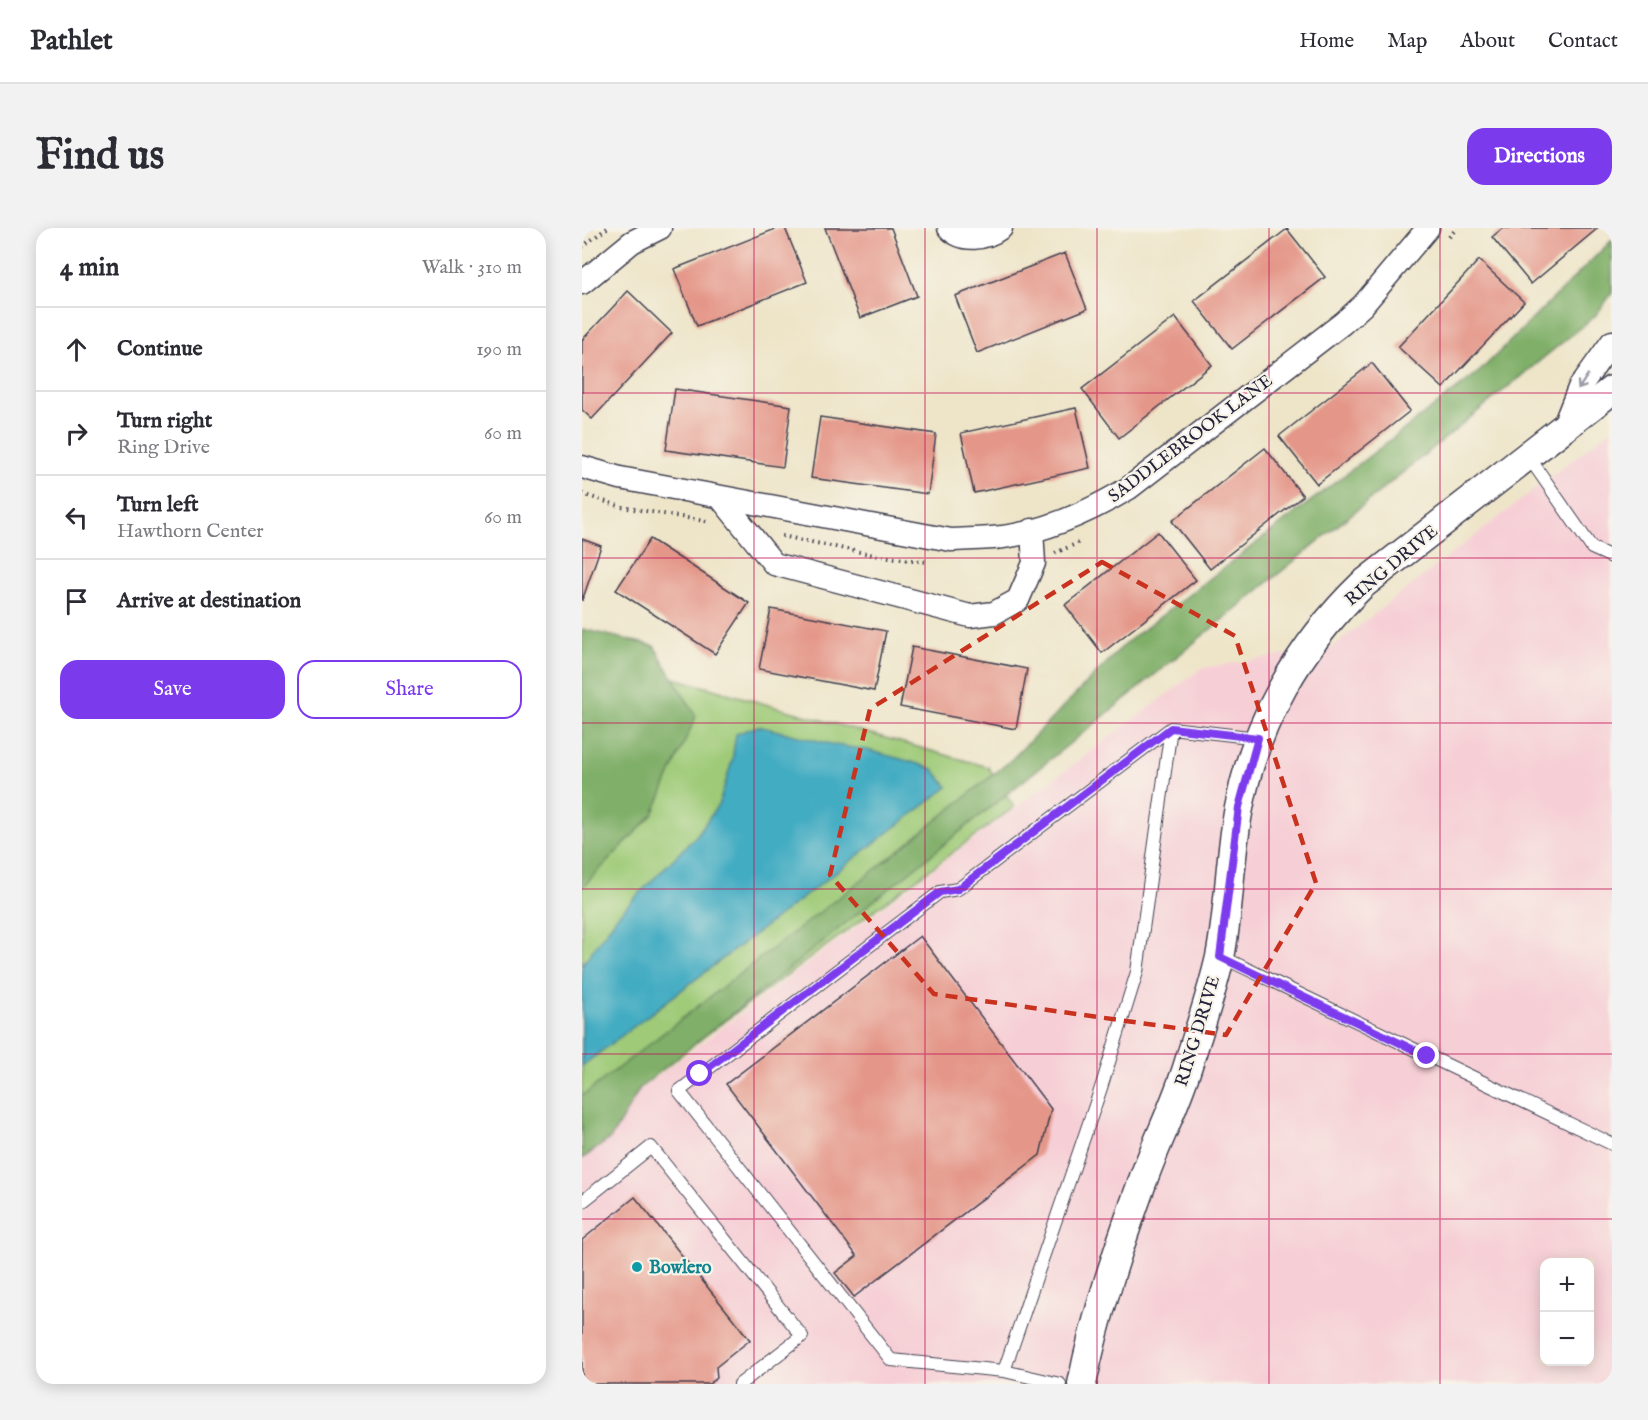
<!DOCTYPE html>
<meta charset="utf-8">
<style>
:root{--surface:#fff;--page:#f2f2f3;--text:#2b2b33;--muted:#7c7c81;--line:#e1e1e2;--accent:#7c3aed}
body{margin:0;font-family:"IM FELL English",serif;background:var(--page);color:var(--text)}
.controls{position:absolute;right:18px;bottom:18px;display:grid;overflow:hidden;border-radius:12px;box-shadow:0 3px 15px #0003}
.controls button{width:54px;height:54px;display:grid;place-items:center;padding:0;border:0;border-bottom:2px solid var(--line);background:var(--surface);color:var(--text);font:30px sans-serif}
.stop{position:absolute;width:18px;height:18px;margin:-14px;border:4px solid #7c3aed;border-radius:50%;background:#fff}
.stop.end{background:#7c3aed;border-color:#fff;box-shadow:0 2px 6px #0008}
.list{margin:0;padding:0;list-style:none}
h2{display:flex;justify-content:space-between;align-items:center;height:78px;margin:0;padding:0 24px;font-size:26px}
h2 small{font-size:20px;font-weight:400;color:var(--muted)}
.list li{display:grid;grid-template-columns:39px 1fr auto;gap:18px;align-items:center;box-sizing:border-box;height:84px;padding:0 24px;border-top:2px solid var(--line)}
.list b{display:block;font-size:22px;white-space:nowrap}
.list p{margin:0;font-size:20px;white-space:nowrap;color:var(--muted)}
.list em{font-size:20px;font-style:normal;color:var(--muted)}
.actions{display:flex;gap:12px;padding:18px 24px}
.actions a{flex:1;padding:14px 0;border:2px solid var(--accent);border-radius:18px;text-align:center;font-size:21px;color:var(--accent)}
.actions .main{background:var(--accent);color:#fff}
.icon{flex:none;width:33px;height:33px;fill:none;stroke:currentColor;stroke-width:2;stroke-linecap:round;stroke-linejoin:round}
.map{position:relative;flex:none;width:1030px;height:1156px;overflow:hidden;border-radius:18px}
header{display:flex;align-items:center;gap:36px;box-sizing:border-box;height:84px;padding:0 30px;background:var(--surface);border-bottom:2px solid var(--line)}
header strong{font-size:28px}
nav{display:flex;gap:33px;margin-inline-start:auto;font-size:21px}
.intro{display:flex;align-items:center;justify-content:space-between;box-sizing:border-box;height:144px;padding:0 36px}
h1{margin:0;font-size:42px}
.button{padding:15px 27px;border-radius:18px;background:var(--accent);color:#fff;font-size:21px;font-weight:700}
main{display:flex;gap:36px;padding:0 36px}
aside{flex:1;background:var(--surface);border-radius:18px;box-shadow:0 3px 15px #0003}
.map>svg:first-child{display:block}
.built{fill:#f6cfd6;fill-rule:evenodd}
.green{fill:#9fcb78;stroke:#60765a;stroke-width:1.5}
.forest{fill:#7faf68;stroke:#506852;stroke-width:1.5}
.water{fill:#43acc2;stroke:#32677e;stroke-width:1.5}
.building{fill:#e49688}
.lines{fill:none;stroke-linecap:round;stroke-linejoin:round}
.service-casing{stroke:#413f50;stroke-width:14}
.minor-casing{stroke:#413f50;stroke-width:25}
.tertiary-casing{stroke:#413f50;stroke-width:31}
.path{stroke:#413f50;stroke-width:4;stroke-dasharray:1.5 4.5;stroke-linecap:butt}
.service{stroke:#fff;stroke-width:12}
.minor{stroke:#fff;stroke-width:22}
.tertiary{stroke:#fff;stroke-width:28}
.oneway{stroke:#9c9ca7}
.route{stroke:#7c3aed;stroke-width:8}
.marked{fill:none;stroke:#c8321e;stroke-width:4.5;stroke-dasharray:12 8;stroke-linejoin:round}
.grid{fill:none;stroke:#c2185b;stroke-width:1.5;stroke-opacity:0.55}
.culture-dot{fill:#0f9aa8;stroke:#f7f3e8;stroke-width:2}
.labels{text-anchor:middle;stroke-width:4.5;stroke-linejoin:round;paint-order:stroke}
.street-label{font-size:18px;fill:#22223b;stroke:#f7f3e8}
.culture-label{font-size:18px;font-weight:bold;fill:#0d838f;stroke:#f7f3e8;text-anchor:start}
</style>
<header>
<strong>Pathlet</strong>
<nav><a>Home</a><a>Map</a><a>About</a><a>Contact</a></nav>
</header>
<div class="intro"><h1>Find us</h1><a class="button">Directions</a></div>
<main>
<aside>
<h2>4 min<small>Walk · 310 m</small></h2>
<ul class="list">
<li><svg class="icon" aria-label="ahead" viewBox="0 0 24 24"><path d="M12 20V5M6 11l6-6 6 6"/></svg><div><b>Continue</b></div><em>190 m</em></li>
<li><svg class="icon" aria-label="right" viewBox="0 0 24 24"><path d="M7 20v-9h11M14 6l5 5-5 5"/></svg><div><b>Turn right</b><p>Ring Drive</p></div><em>60 m</em></li>
<li><svg class="icon" aria-label="left" viewBox="0 0 24 24"><path d="M17 20v-9H6M10 6l-5 5 5 5"/></svg><div><b>Turn left</b><p>Hawthorn Center</p></div><em>60 m</em></li>
<li><svg class="icon" aria-label="arrive" viewBox="0 0 24 24"><path d="M6 21V4h12l-3 4 3 4H6"/></svg><div><b>Arrive at destination</b></div></li>
</ul>
<div class="actions"><a class="main">Save</a><a>Share</a></div>
</aside>
<div class="map">
<svg width="1030" height="1156" viewBox="0 0 1030 1156">
<rect width="100%" height="100%" fill="#f7f3e8"/>
<filter id="ink" filterUnits="userSpaceOnUse"><feTurbulence type="fractalNoise" baseFrequency=".0167" numOctaves="2"/><feDisplacementMap in="SourceGraphic" scale="12" xChannelSelector="R" yChannelSelector="G"/><feConvolveMatrix kernelMatrix="1 2 1 2 8 2 1 2 1" color-interpolation-filters="sRGB"/></filter>
<filter id="wash" filterUnits="userSpaceOnUse"><feTurbulence type="fractalNoise" baseFrequency=".008" numOctaves="4" result="noise"/><feDisplacementMap in="SourceGraphic" scale="24" xChannelSelector="R" yChannelSelector="G"/><feGaussianBlur stdDeviation="1.35" result="paint"/><feColorMatrix in="noise" values="0 0 0 0 0 0 0 0 0 0 0 0 0 0 0 0 0 1.4 0 .05"/><feComposite in="paint" operator="in"/></filter>
<g filter="url(#wash)">
<rect width="100%" height="100%" fill="#eee5c9"/>
<path class="built" d="M 1030,201 L 1030,1156 L 0,1156 L 0,909 L 69,853 L 620,440 L 749,420 ZM 963,1034 L 1008,1034 L 1008,1134 L 963,1134 Z"/>
<path class="green" d="M 0,424 L 406,539 L 432,579 L 59,855 L 0,908 Z"/>
<path class="forest" d="M 1030,12 L 1030,65 L 1014,87 L 511,497 L 58,860 L 29,910 L 0,931 L 0,868 L 296,639 L 428,533 L 544,415 L 898,143 Z
M 0,401 L 72,418 L 114,488 L 71,586 L 0,660 Z"/>
<path class="water" d="M 176,498 L 253,517 L 285,522 L 330,534 L 351,541 L 366,559 L 0,838 L 0,737 L 36,687 L 115,607 L 137,576 L 150,533 L 154,506 Z"/>
<g id="blocks">
<path class="building" d="M 196,0 L 203,0 L 225,54 L 115,98 L 92,41 Z
M 243,0 L 309,0 L 335,68 L 278,90 Z
M 921,0 L 1016,0 L 949,56 L 910,9 Z
M 705,1 L 743,49 L 650,121 L 612,73 Z
M 483,25 L 505,81 L 395,125 L 373,68 Z
M 897,32 L 942,74 L 861,160 L 816,119 Z
M 46,63 L 90,105 L 10,191 L 0,182 L 0,112 Z
M 593,89 L 630,137 L 537,210 L 500,161 Z
M 790,135 L 828,183 L 735,256 L 697,208 Z
M 93,161 L 209,178 L 201,239 L 84,222 Z
M 494,180 L 508,240 L 392,265 L 379,205 Z
M 238,189 L 354,206 L 346,266 L 229,250 Z
M 683,220 L 721,268 L 628,341 L 590,293 Z
M 576,304 L 614,352 L 520,425 L 483,377 Z
M 0,311 L 19,318 L 0,373 Z
M 68,311 L 167,375 L 133,426 L 34,362 Z
M 189,381 L 304,403 L 292,463 L 177,441 Z
M 330,419 L 445,441 L 434,501 L 318,479 Z
M 338,708 L 469,881 L 458,927 L 272,1069 L 253,1045 L 275,1028 L 144,856 Z
M 53,969 L 168,1112 L 134,1139 L 135,1150 L 127,1156 L 0,1156 L 0,1012 Z"/>
</g>
</g>
<g filter="url(#ink)">
<use href="#blocks" fill-opacity="0" stroke="#413f50" stroke-width="1.5"/>
<g class="lines">
<g class="service-casing">
<path id="service" d="M 946,228 L 1010,320 L 1030,329
M 638,728 L 1030,916
M 0,974 L 69,919 L 220,1108 L 158,1156
M 422,1143 L 519,860 L 555,744 L 589,500
M 478,1156 L 422,1143 L 309,1132 L 97,863 L 358,664 L 376,661 L 589,500 L 676,510"/>
</g>
<g class="minor-casing">
<path id="minor" d="M 367,0 C 381,15 404,11 419,0
M 0,55 L 50,14 L 78,0
M 981,200 L 997,160 L 1030,114
M 0,239 L 38,250 L 369,312 C 386,311 404,311 421,309 C 465,303 509,283 547,260 L 761,95 L 781,77 L 846,0
M 138,269 L 192,336 L 388,388 L 412,385 L 436,372 L 452,335 L 450,302"/>
</g>
<g class="tertiary-casing">
<path id="tertiary" d="M 500,1156 C 514,1086 537,1018 561,952 C 575,913 594,876 606,837 C 617,802 630,765 638,729 C 648,680 647,629 657,580 C 673,494 718,417 780,357 L 1030,162"/>
</g>
<path class="path" d="M 867,9 L 875,0
M 0,19 L 25,0
M 0,266 L 40,279 L 128,294
M 200,308 L 297,328 L 346,334
M 473,325 L 496,315"/>
<use href="#service" class="service"/>
<use href="#minor" class="minor"/>
<use href="#tertiary" class="tertiary"/>
</g>
<defs><path id="oneway-shaft" d="M-6 0H5M1.5-3L5.5 0L1.5 3" fill="none" stroke-width="1.6" stroke-linecap="round" stroke-linejoin="round" transform="scale(1.5)"/></defs>
<use class="oneway" href="#oneway-shaft" transform="translate(1001 154) rotate(123)"/>
</g>
<g class="lines" filter="url(#ink)">
<path class="route" d="M 118,846 L 358,664 L 376,661 L 589,500 L 676,510 L 657,579 L 638,729 L 845,828"/>
</g>
<path class="marked" d="M 520,334 L 653,408 L 734,655 L 644,807 L 352,766 L 248,647 L 288,481 Z"/>
<path class="grid" d="M 172,0 L 172,1156M 343,0 L 343,1156M 515,0 L 515,1156M 687,0 L 687,1156M 858,0 L 858,1156M 0,165 L 1030,165M 0,330 L 1030,330M 0,495 L 1030,495M 0,661 L 1030,661M 0,826 L 1030,826M 0,991 L 1030,991"/>
<circle class="culture-dot" cx="55" cy="1039" r="6"/>
<g class="labels">
<g class="street-label">
<text transform="translate(608 210) rotate(-37)" y="6">SADDLEBROOK LANE</text>
<text transform="translate(809 337) rotate(-40)" y="6">RING DRIVE</text>
<text transform="translate(615 803) rotate(-73)" y="6">RING DRIVE</text>
</g>
<g class="culture-label">
<text x="67" y="1045">Bowlero</text>
</g>
</g>
</svg>
<div class="controls">
<button>+</button>
<button>−</button>
</div>
<div class="stop" style="left:118px;top:846px"></div>
<div class="stop end" style="left:845px;top:828px"></div>
</div>
</main>
